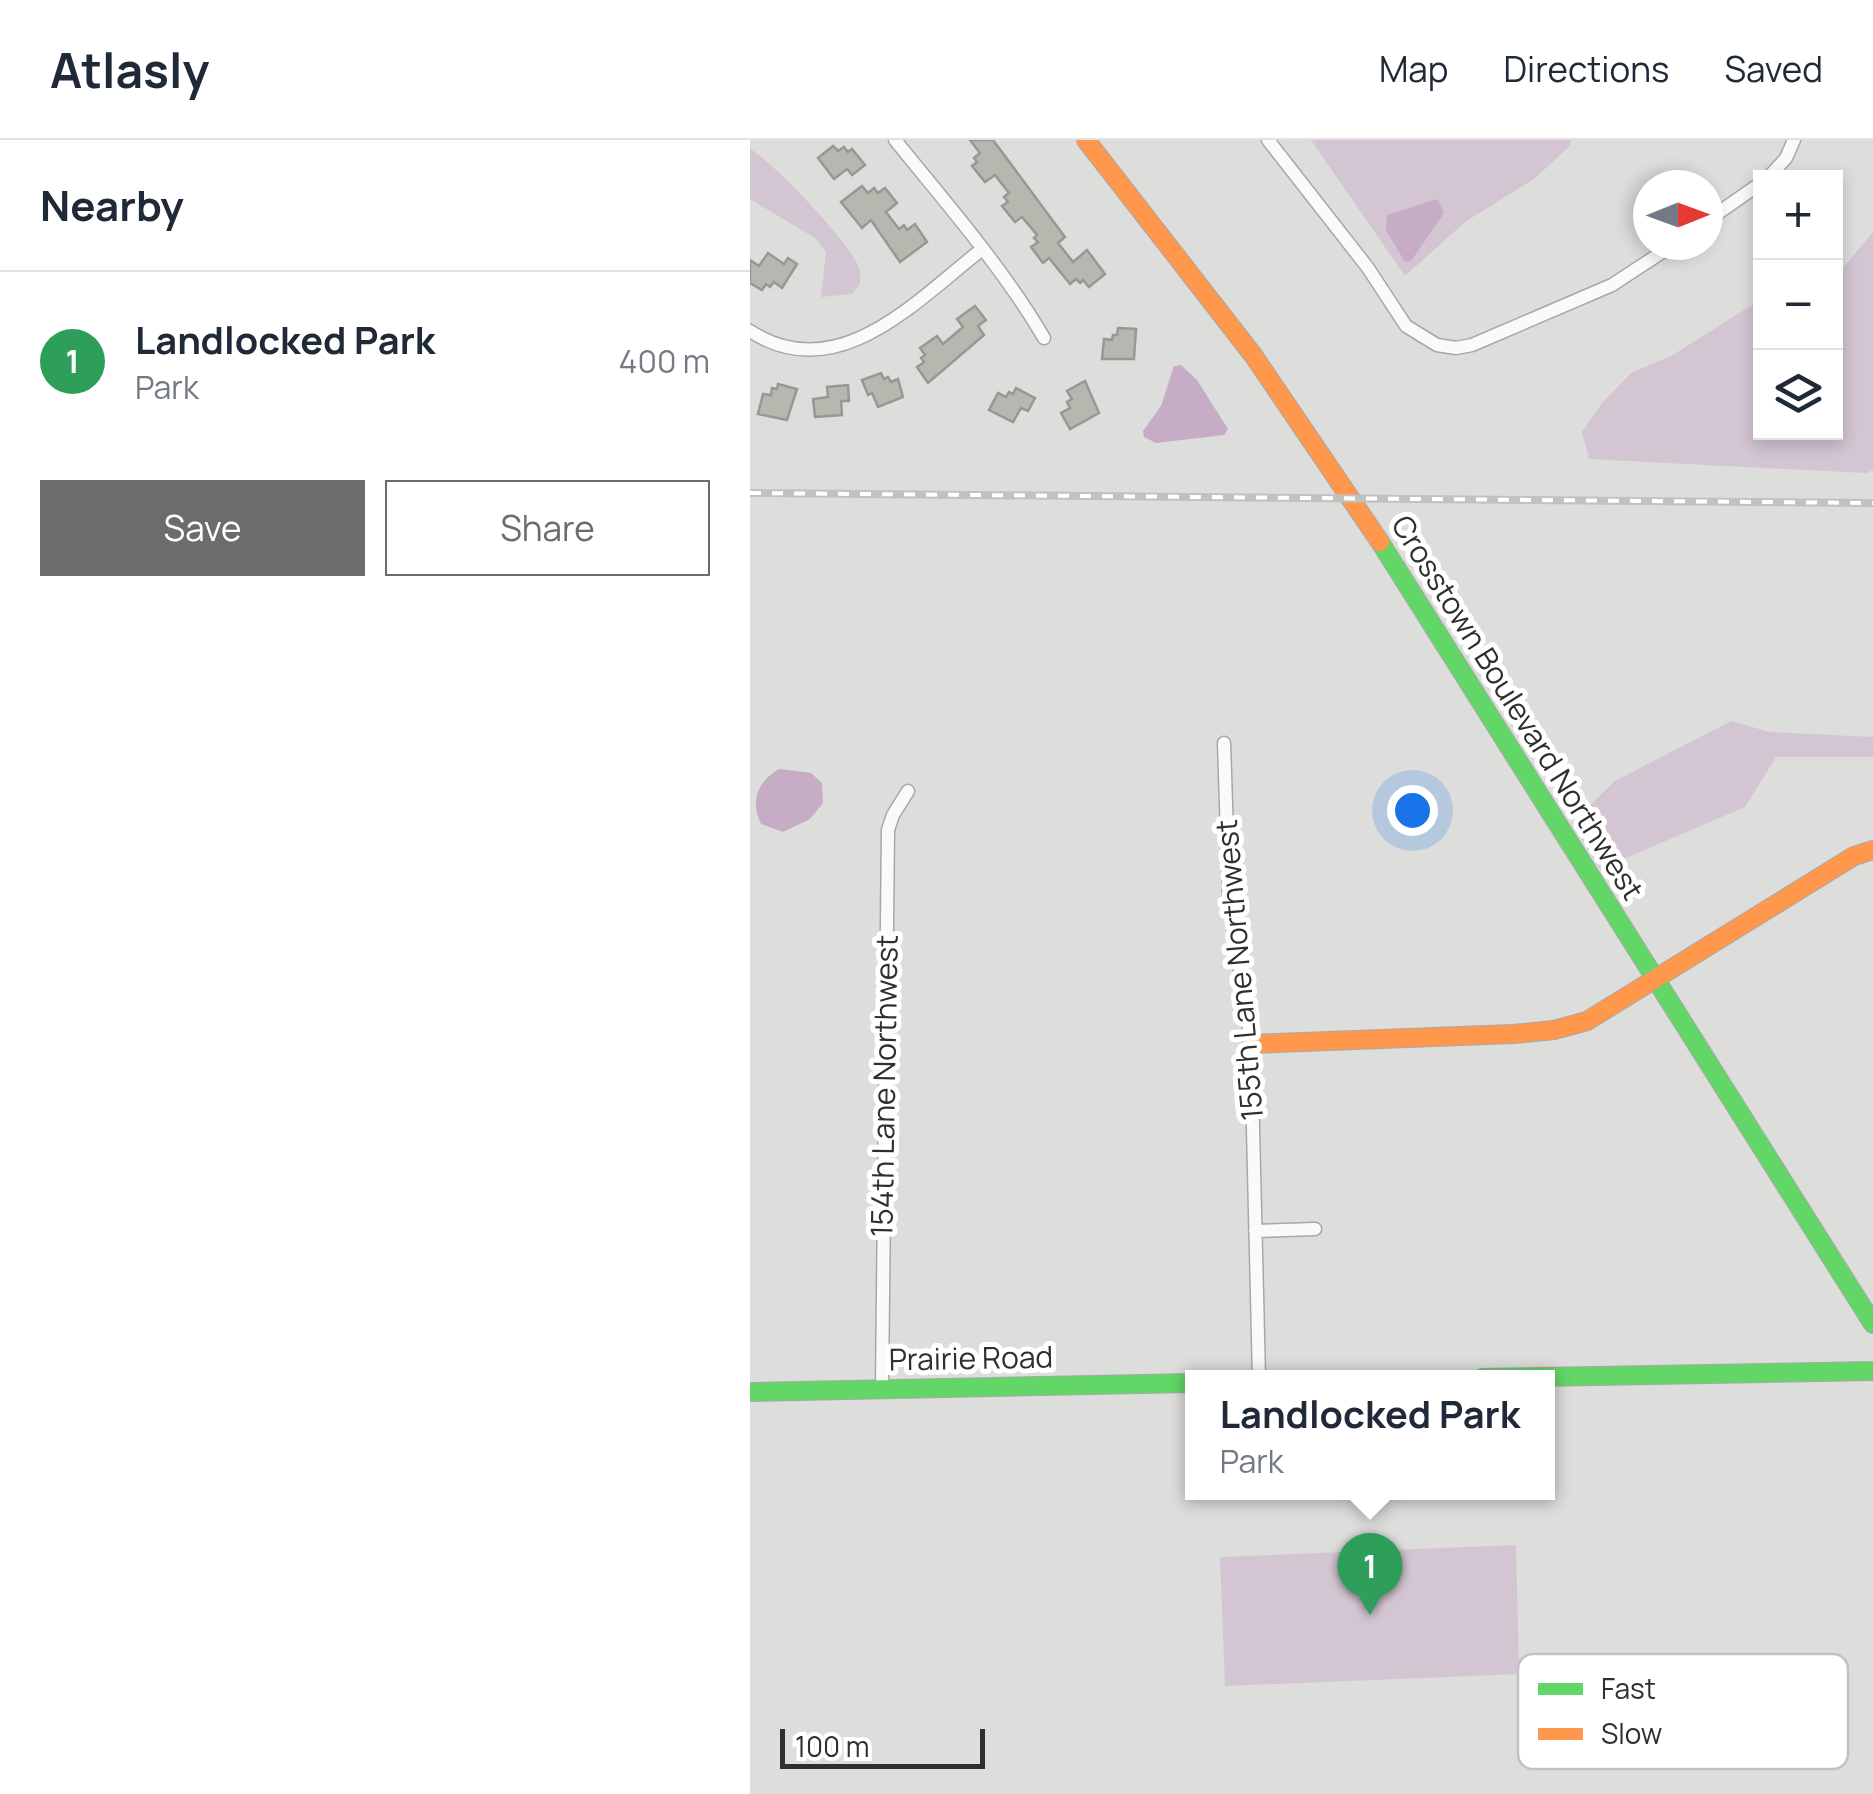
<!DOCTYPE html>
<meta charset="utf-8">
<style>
:root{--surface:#fff;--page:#f2f2f3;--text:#1f2937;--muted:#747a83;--line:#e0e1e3;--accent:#6c6c6a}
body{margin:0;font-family:Manrope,sans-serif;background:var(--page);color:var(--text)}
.controls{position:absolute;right:30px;top:30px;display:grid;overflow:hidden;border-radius:0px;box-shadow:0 5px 15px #0003}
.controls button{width:90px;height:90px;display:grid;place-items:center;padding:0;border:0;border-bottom:2px solid var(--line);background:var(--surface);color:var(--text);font:50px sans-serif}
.compass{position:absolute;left:883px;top:30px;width:90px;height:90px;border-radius:50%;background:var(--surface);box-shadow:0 5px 15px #0003;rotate:89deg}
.scale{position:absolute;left:30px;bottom:25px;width:205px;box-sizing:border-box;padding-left:10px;border:5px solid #2f2f2d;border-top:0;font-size:28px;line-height:35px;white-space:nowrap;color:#2f2f2d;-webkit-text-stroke:8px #fff;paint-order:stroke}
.you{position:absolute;left:662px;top:670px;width:35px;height:35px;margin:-25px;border:8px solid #fff;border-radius:50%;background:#1a73e8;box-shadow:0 0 0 15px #1a73e833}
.badge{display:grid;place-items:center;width:65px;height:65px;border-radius:50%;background:var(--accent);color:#fff;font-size:32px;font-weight:700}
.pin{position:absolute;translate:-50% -82px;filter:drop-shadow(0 2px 5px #0008)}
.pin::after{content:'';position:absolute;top:52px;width:35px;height:30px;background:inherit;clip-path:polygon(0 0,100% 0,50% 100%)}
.popup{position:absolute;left:435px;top:1230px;width:370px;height:130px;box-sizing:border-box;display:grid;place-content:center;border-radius:0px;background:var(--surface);filter:drop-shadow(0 2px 8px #0005);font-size:32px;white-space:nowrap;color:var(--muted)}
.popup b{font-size:38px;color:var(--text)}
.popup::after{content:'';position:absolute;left:50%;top:100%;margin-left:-20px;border:20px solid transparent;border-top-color:var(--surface)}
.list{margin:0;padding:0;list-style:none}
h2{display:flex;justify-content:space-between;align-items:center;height:130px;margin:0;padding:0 40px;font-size:42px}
h2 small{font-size:32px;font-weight:400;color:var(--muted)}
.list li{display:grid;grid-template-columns:65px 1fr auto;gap:30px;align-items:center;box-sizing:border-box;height:180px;padding:0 40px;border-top:2px solid var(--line)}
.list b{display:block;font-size:38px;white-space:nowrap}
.list p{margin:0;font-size:32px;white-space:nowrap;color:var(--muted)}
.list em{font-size:32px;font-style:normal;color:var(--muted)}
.actions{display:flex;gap:20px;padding:30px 40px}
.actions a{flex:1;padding:22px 0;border:2px solid var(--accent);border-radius:0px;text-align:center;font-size:35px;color:var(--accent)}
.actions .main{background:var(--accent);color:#fff}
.icon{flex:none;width:55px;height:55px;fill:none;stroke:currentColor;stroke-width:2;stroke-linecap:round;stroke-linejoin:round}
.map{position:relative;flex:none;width:1123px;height:1654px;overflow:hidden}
header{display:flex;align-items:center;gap:60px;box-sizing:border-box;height:140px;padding:0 50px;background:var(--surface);border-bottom:2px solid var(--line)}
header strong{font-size:48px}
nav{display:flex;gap:55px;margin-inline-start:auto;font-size:35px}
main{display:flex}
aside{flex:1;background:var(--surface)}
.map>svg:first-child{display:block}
.green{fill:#d3c5d1}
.water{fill:#c6acc5}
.building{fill:#b4b8ae;stroke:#979895;stroke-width:2.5}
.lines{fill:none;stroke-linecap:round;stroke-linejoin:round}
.street-casing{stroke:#a7a8a6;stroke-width:15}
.fast-casing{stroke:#a7a8a6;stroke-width:20}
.slow-casing{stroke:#a7a8a6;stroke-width:20}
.street{stroke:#fafafa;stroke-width:12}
.fast{stroke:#63d668;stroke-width:18}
.slow{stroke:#ff974d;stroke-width:18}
.rail-casing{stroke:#c1c1c0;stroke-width:8}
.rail{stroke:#fff;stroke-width:4;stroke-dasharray:11;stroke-linecap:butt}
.labels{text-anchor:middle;stroke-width:10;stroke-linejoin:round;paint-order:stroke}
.street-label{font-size:30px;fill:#2f2f2d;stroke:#fff}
.key{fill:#fff;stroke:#c1c1c0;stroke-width:2.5}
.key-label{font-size:28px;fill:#2f2f2d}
</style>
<header>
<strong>Atlasly</strong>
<nav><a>Map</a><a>Directions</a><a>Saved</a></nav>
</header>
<main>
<aside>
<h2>Nearby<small></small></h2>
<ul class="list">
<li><span class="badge" style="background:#2e9e5b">1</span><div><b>Landlocked Park</b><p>Park</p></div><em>400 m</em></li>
</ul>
<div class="actions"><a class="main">Save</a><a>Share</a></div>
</aside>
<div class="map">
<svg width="1123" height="1654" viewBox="0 0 1123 1654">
<rect width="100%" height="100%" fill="#dddedb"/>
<path class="green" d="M 561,0 L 822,0 L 820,6 L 784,39 L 715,82 L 655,136 Z
M 0,9 C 21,20 102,105 109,128 C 111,133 110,138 110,144 L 102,154 L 71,157 L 76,112 L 65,98 L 0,59 Z
M 1123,92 L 1123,330 L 1116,333 L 839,319 L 832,292 L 852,263 L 881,233 L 921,216 L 1010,160 L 1011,292 L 1086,292 L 1086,131 L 1092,129 Z
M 981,581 L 1020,592 L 1123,597 L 1123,617 L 1026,617 L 995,667 L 850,729 L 822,683 L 865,641 Z
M 766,1405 L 769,1534 L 475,1546 L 470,1417 Z"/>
<path class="water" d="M 687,59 L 694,73 L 661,121 L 655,122 L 636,90 L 637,75 Z
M 431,225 L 447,240 L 478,289 L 474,295 L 406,303 L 394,297 L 393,291 L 411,266 L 424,226 Z
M 29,629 L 61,633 L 72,643 L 73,663 L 60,679 L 33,692 L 11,684 C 0,661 7,642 29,629 Z"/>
<path class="building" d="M 220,0 L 243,0 L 315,97 L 308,103 L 323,122 L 337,110 L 355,134 L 339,147 L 333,140 L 330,143 L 326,139 L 320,144 L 299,118 L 293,123 L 281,107 L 288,102 L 284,98 L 287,95 L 272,77 L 265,82 L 252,66 L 258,62 L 254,57 L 259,53 L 245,35 L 235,42 L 222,26 L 227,22 L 224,18 L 230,13 Z
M 83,6 L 88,11 L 94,7 L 98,12 L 102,9 L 115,25 L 102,35 L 97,29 L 84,39 L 68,18 Z
M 112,46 L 118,53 L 124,48 L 128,53 L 135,48 L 147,63 L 136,72 L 149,89 L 154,85 L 157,90 L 165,84 L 177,102 L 150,122 L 121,80 L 112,88 L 91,62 Z
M 18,113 L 34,124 L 38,118 L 47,124 L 32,148 L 24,142 L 20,147 L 16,144 L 12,150 L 0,143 L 0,120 L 9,126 Z
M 225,166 L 236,180 L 228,186 L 234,195 L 178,243 L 167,227 L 174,222 L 171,218 L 175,215 L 170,208 L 187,196 L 193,204 L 213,187 L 207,179 Z
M 368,188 L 386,189 L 384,219 L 352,219 L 354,199 L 362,200 L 363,195 L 367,195 Z
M 131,233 L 134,239 L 138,237 L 141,242 L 148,239 L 153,257 L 128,267 L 122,253 L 118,255 L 112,240 Z
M 335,241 L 349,273 L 320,289 L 311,273 L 320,268 L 317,262 L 322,259 L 317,251 Z
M 28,244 L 47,249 L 37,280 L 8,274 L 13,254 L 21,255 L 22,248 L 27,249 Z
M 98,245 L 99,261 L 91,261 L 92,275 L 65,277 L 63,259 L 78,257 L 77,247 Z
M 266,248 L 285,258 L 278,271 L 271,268 L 263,282 L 239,270 L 248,253 L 256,257 L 259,252 L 263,254 Z"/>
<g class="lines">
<g class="street-casing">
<path id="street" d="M 145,0 C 196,63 253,128 294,198
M 518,0 L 618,128 L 656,186 L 687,205 L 706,208 L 722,205 L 862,145 L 923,105
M 1018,38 L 1036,18 L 1044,0
M 958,80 L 1011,43
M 0,191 C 87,248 166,161 231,110
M 474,603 L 479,757 L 501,904 L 509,1238
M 505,1091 L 565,1089
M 132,1247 L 138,690 L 143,675 L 158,651"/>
</g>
<g class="fast-casing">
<path id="fast" d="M 630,402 L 1123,1184
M 732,1238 L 1123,1231
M 0,1252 L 442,1243"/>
</g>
<g class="slow-casing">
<path id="slow" d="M 336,0 L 503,215 L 630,402
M 501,904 L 763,894 L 804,890 L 837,881 L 1104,716 L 1123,710"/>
</g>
<use href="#street" class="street"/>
<use href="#fast" class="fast"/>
<use href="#slow" class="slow"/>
<g class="rail-casing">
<path id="rail" d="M 0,353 L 1123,363"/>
</g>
<use href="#rail" class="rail"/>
</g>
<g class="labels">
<g class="street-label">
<text transform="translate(767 568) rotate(58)" y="10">Crosstown Boulevard Northwest</text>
<text transform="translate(490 830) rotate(-95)" y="10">155th Lane Northwest</text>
<text transform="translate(135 946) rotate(-89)" y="10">154th Lane Northwest</text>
<text transform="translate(221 1219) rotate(-1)" y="10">Prairie Road</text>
</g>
</g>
<rect x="768" y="1514" width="330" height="115" rx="15" class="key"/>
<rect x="788" y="1543" width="45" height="12" fill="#63d668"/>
<rect x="788" y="1588" width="45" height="12" fill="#ff974d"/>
<g class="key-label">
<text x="851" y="1559">Fast</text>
<text x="851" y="1604">Slow</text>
</g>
</svg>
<div class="controls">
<button>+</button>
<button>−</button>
<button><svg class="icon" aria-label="layers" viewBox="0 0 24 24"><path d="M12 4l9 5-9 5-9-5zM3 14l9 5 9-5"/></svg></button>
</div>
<svg class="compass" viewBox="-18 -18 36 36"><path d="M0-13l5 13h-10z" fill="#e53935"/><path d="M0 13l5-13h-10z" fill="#747a83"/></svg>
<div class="scale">100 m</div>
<div class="you"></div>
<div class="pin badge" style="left:620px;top:1475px;background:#2e9e5b">1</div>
<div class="popup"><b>Landlocked Park</b>Park</div>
</div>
</main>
